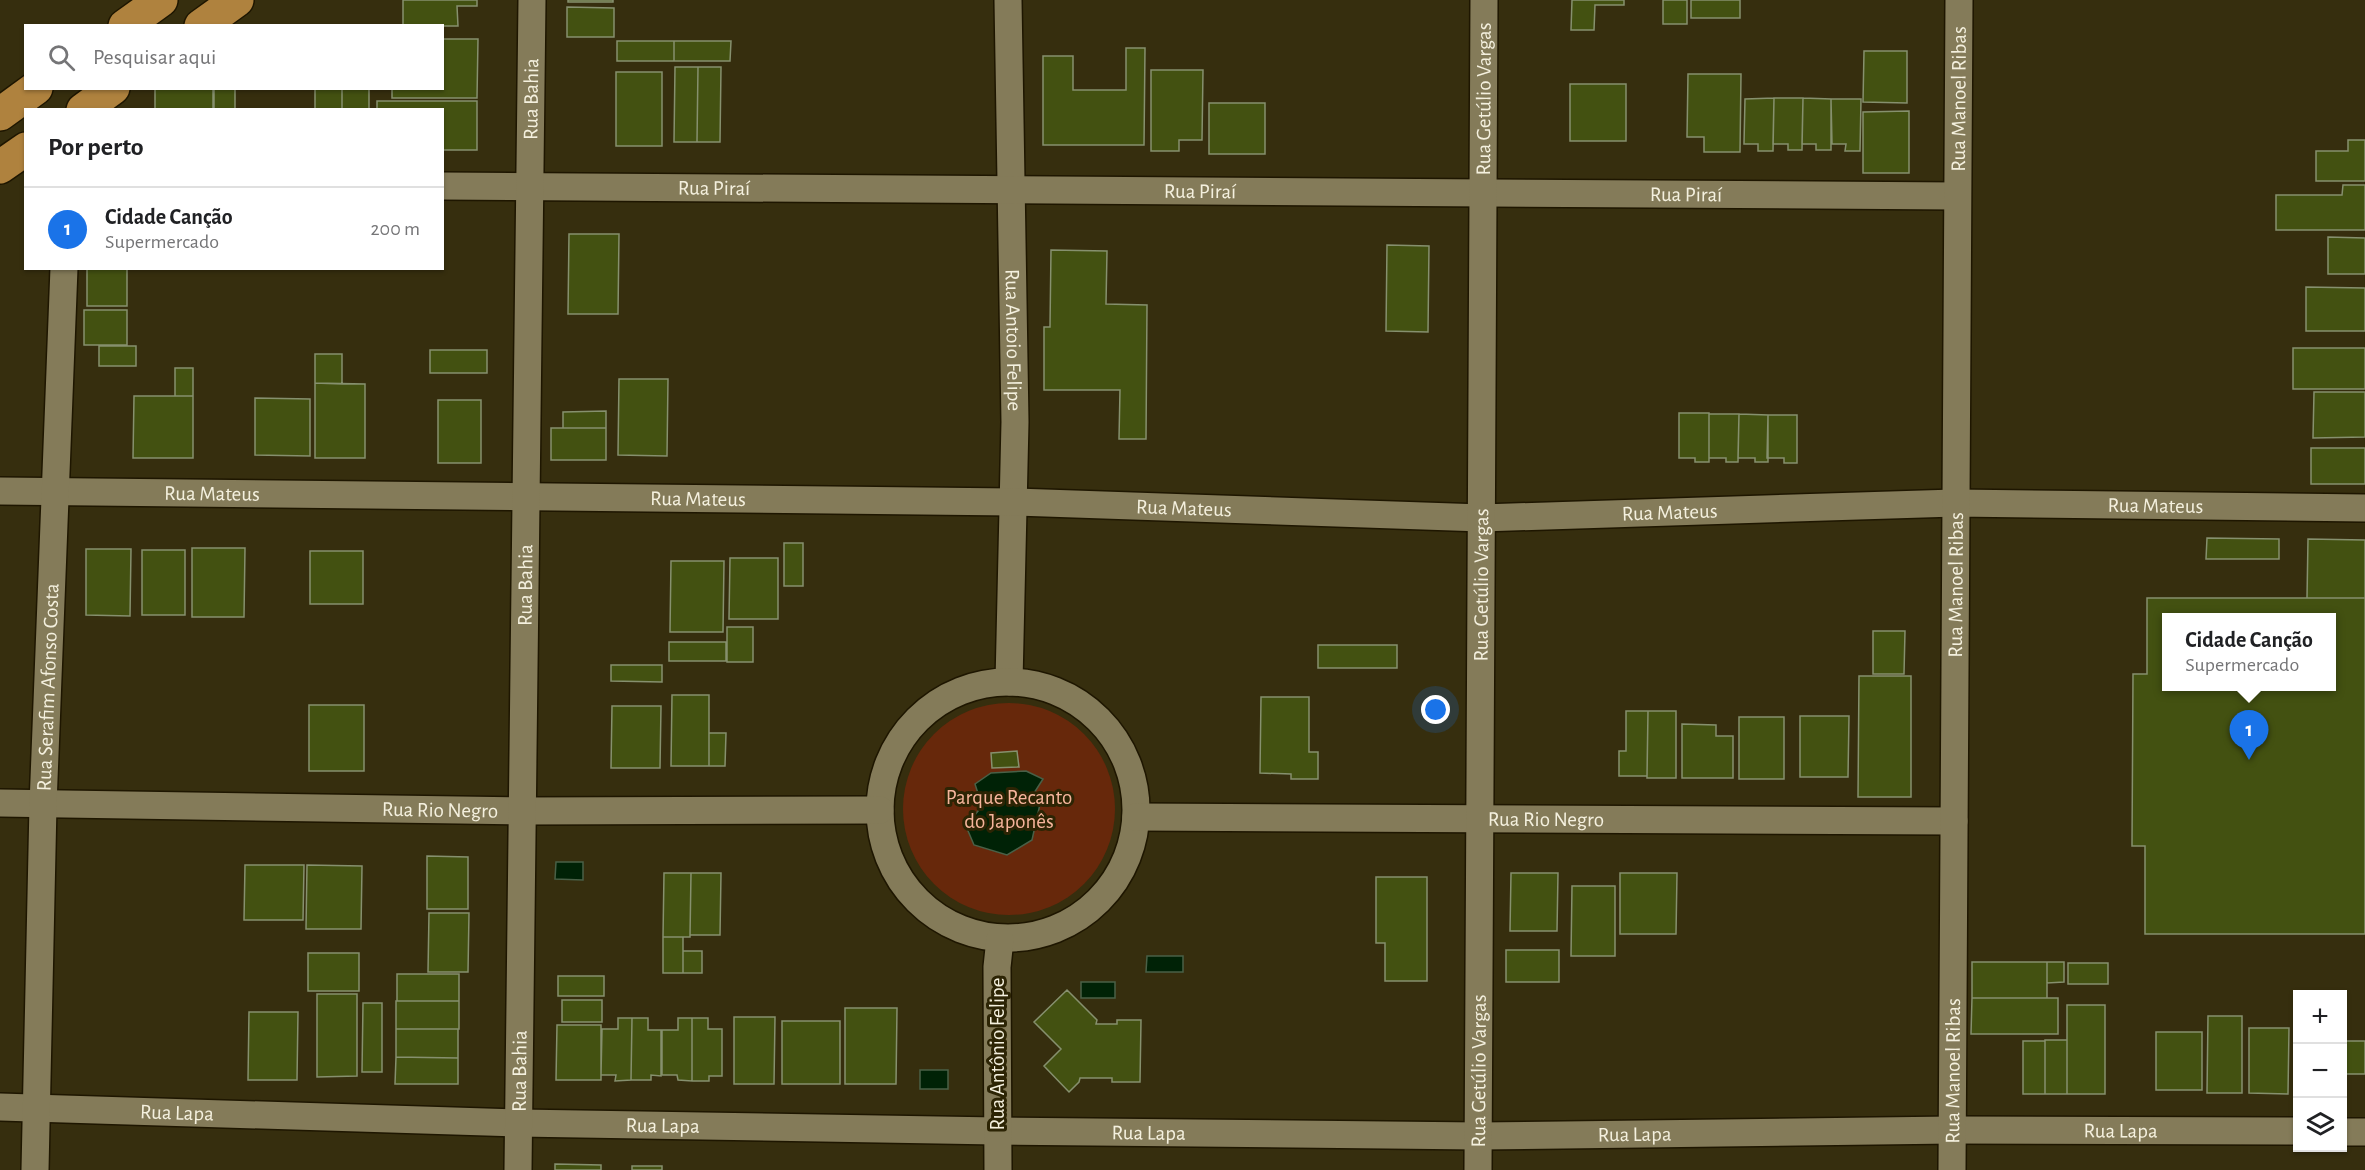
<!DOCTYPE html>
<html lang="pt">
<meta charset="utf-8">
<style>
:root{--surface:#fff;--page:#f2f2f2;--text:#202124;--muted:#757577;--line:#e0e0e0;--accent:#1a73e8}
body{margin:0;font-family:"Alegreya Sans",sans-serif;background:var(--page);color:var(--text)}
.controls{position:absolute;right:18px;bottom:18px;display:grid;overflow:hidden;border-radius:0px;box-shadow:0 2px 4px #0004}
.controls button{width:54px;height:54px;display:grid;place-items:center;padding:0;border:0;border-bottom:2px solid var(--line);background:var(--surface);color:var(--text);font:30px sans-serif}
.you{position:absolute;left:1436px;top:710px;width:21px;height:21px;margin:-15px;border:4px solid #fff;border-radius:50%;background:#1a73e8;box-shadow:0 0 0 9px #1a73e833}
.badge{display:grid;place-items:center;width:39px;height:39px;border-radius:50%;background:var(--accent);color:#fff;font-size:20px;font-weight:700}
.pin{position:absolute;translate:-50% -50px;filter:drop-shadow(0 2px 3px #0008)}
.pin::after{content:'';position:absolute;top:32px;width:21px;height:18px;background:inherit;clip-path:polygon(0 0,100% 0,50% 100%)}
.popup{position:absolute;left:2162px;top:613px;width:174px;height:78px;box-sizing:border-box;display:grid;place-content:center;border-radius:0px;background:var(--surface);filter:drop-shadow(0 2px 4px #0005);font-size:20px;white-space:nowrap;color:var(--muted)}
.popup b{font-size:22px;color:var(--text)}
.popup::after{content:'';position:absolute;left:50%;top:100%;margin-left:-12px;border:12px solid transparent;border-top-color:var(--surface)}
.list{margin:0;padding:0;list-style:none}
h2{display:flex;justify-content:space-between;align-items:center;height:78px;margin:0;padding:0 24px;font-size:26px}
h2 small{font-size:20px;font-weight:400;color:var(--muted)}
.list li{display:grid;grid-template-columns:39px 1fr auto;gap:18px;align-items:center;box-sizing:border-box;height:84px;padding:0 24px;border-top:2px solid var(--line)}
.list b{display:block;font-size:22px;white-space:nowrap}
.list p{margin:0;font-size:20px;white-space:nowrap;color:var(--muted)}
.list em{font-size:20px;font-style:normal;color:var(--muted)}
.icon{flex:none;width:33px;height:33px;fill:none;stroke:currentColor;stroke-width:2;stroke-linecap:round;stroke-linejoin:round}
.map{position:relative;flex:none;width:2365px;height:1170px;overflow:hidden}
.search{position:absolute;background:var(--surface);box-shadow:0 2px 4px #0004;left:24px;top:24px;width:420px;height:66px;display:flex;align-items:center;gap:15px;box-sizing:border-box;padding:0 21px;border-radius:0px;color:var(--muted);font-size:22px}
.panel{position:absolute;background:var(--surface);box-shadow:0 2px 4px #0004;left:24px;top:108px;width:420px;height:162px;border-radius:0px}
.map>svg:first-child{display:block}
.green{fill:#67280b}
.water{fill:#002206;stroke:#496047;stroke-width:1.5}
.building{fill:#435111;stroke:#86906e;stroke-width:1.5;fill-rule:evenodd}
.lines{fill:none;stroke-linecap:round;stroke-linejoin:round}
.minor-casing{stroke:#1e1600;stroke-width:30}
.major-casing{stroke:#1e1600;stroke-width:36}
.minor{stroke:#847b59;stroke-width:27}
.major{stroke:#af823e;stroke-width:33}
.labels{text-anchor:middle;stroke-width:6;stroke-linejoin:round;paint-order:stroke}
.street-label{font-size:21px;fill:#f4f0de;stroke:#2c2404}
.park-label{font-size:21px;fill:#f6b59c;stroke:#2c2404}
</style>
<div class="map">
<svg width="2365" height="1170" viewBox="0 0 2365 1170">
<rect width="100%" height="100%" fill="#362e0e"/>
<path class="green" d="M903 809a106 106 0 1 1 212 0a106 106 0 1 1-212 0Z"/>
<path class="water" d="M 1026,771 L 1043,779 L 1034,793 L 1040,804 L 1032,840 L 1007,855 L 974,845 L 966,826 L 982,806 L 975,784 L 991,773 Z
M 556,862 L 583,862 L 583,880 L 555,879 Z
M 1147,956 L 1183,956 L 1183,972 L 1146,972 Z
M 1081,982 L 1115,982 L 1115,998 L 1081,998 Z
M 920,1070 L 948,1070 L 948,1089 L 920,1089 Z"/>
<path class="building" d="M 403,0 L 477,0 L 477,6 L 457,6 L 458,26 L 403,26 Z
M 568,0 L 613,0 L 613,2 L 568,2 Z
M 1572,0 L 1624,0 L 1624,5 L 1595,5 L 1594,30 L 1571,30 Z
M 1663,0 L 1687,0 L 1687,24 L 1663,24 Z
M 1691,0 L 1740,0 L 1740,18 L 1691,18 Z
M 567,7 L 614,8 L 614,37 L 567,37 Z
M 442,39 L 478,39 L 477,98 L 392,98 L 392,88 L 442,88 Z
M 617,41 L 674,41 L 674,61 L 617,61 Z
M 674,41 L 731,41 L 730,61 L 674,61 Z
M 1126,48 L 1145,48 L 1144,145 L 1043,145 L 1043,56 L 1073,56 L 1073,90 L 1126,90 Z
M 1864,51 L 1907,51 L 1907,103 L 1863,102 Z
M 675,67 L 698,67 L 697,142 L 674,142 Z
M 698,67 L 721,67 L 720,142 L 697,142 Z
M 1151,70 L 1203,70 L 1202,140 L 1179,140 L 1179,151 L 1151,151 Z
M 616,72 L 662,72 L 662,146 L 616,146 Z
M 1688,74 L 1741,74 L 1740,152 L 1704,152 L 1704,137 L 1687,137 Z
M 1570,84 L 1626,84 L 1626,141 L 1570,141 Z
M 155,88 L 214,88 L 214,110 L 155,110 Z
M 213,88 L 235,88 L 235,110 L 213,110 Z
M 315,88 L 342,88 L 342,110 L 315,110 Z
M 342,88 L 369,88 L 369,110 L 342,110 Z
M 1774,98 L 1803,98 L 1802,150 L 1788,150 L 1788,144 L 1773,144 Z
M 1774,98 L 1773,151 L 1758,151 L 1758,144 L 1744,144 L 1745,99 Z
M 1803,98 L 1831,99 L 1831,150 L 1816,150 L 1816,144 L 1802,144 Z
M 1831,99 L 1861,99 L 1860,151 L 1845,151 L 1846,144 L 1832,144 Z
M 377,101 L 477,101 L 477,150 L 442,150 L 442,110 L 377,110 Z
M 1209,103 L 1265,103 L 1265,154 L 1209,154 Z
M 1909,111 L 1909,173 L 1863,173 L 1863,112 Z
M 2348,140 L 2365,140 L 2365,181 L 2316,181 L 2316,151 L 2348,151 Z
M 2343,185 L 2365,185 L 2365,230 L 2276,230 L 2276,195 L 2342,195 Z
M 569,234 L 619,234 L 618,314 L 568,314 Z
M 2328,237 L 2365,238 L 2365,274 L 2328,274 Z
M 1387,245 L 1429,246 L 1428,332 L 1386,331 Z
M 1051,250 L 1107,251 L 1106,304 L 1147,305 L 1146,439 L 1119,439 L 1120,390 L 1044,390 L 1044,327 L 1050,327 Z
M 87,268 L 127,268 L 127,306 L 87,306 Z
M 2306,287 L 2365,288 L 2365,331 L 2306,331 Z
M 84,310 L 127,310 L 127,345 L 84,345 Z
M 99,346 L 136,346 L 136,366 L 99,366 Z
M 2293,348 L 2365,348 L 2365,389 L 2293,389 Z
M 430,350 L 487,350 L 487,373 L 430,373 Z
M 315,354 L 342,354 L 342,384 L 315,383 Z
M 175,368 L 193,368 L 193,396 L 175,396 Z
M 619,379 L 668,379 L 667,456 L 618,455 Z
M 315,383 L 365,384 L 365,458 L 315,458 Z
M 2314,392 L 2365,392 L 2365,437 L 2313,438 Z
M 134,396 L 193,396 L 193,458 L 133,458 Z
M 255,398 L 310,399 L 310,456 L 255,455 Z
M 438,400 L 481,400 L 481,463 L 438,463 Z
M 606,411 L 606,428 L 563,428 L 563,412 Z
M 1679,413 L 1709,413 L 1709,462 L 1695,462 L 1695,458 L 1679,458 Z
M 1709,414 L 1739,414 L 1738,462 L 1726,462 L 1726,458 L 1709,458 Z
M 1739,414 L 1768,415 L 1768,462 L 1755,462 L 1755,458 L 1738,458 Z
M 1768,415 L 1797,415 L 1797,463 L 1784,463 L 1784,458 L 1767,458 Z
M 551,428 L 606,428 L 606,460 L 551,460 Z
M 2311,448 L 2365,448 L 2365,484 L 2311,484 Z
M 2207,538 L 2279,539 L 2279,559 L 2206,559 Z
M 2308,539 L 2365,540 L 2365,598 L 2307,598 Z
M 784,543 L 803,543 L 803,586 L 784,586 Z
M 192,548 L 245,548 L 244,617 L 192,617 Z
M 86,549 L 131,549 L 130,616 L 86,615 Z
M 142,550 L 185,550 L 185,615 L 142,615 Z
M 310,551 L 363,551 L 363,604 L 310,604 Z
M 730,558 L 778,558 L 778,619 L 729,619 Z
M 671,561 L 724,561 L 723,632 L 670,632 Z
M 2147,598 L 2365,598 L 2365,934 L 2145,934 L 2145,846 L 2132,846 L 2133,674 L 2147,674 ZM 2166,618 L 2332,618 L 2332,686 L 2166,686 Z
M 727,627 L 753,627 L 753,662 L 727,662 Z
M 1873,631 L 1905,631 L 1904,674 L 1873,674 Z
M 669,642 L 726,642 L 726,661 L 669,661 Z
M 1318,645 L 1397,645 L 1397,668 L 1318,668 Z
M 611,665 L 662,665 L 662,682 L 611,681 Z
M 1859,676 L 1911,676 L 1911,797 L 1858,797 Z
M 672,695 L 709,695 L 709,766 L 671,766 Z
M 1261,697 L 1309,697 L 1309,752 L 1318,752 L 1318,779 L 1291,779 L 1291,774 L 1260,773 Z
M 309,705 L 364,705 L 364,771 L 309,771 Z
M 612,706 L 661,706 L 660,768 L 611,768 Z
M 1626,711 L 1648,711 L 1647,776 L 1619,776 L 1619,751 L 1626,751 Z
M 1648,711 L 1676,711 L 1676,778 L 1647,778 Z
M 1800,716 L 1849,716 L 1848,777 L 1800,777 Z
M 1739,717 L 1784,717 L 1784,779 L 1739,779 Z
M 1682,724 L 1716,725 L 1716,736 L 1733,736 L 1733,778 L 1682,778 Z
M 709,733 L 726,733 L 725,766 L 709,766 Z
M 1017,751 L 1019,767 L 992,768 L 991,753 Z
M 427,856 L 468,857 L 468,909 L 427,909 Z
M 245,865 L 304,865 L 303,920 L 244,920 Z
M 307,865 L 362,866 L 361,929 L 306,929 Z
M 664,873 L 691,873 L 690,937 L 663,937 Z
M 691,873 L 721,873 L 720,935 L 690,935 Z
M 1511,873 L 1558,873 L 1557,931 L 1510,931 Z
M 1620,873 L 1677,873 L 1676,934 L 1620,934 Z
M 1376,877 L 1427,877 L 1427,981 L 1385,981 L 1385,943 L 1376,943 Z
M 1572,886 L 1615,886 L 1615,956 L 1571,956 Z
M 429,913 L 469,913 L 468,972 L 428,972 Z
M 663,937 L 683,937 L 683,973 L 663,973 Z
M 1506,950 L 1559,950 L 1559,982 L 1506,982 Z
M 683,951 L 702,951 L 702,973 L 683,973 Z
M 308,953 L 359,953 L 359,991 L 308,991 Z
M 1972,962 L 2047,962 L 2047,998 L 1972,998 Z
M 2047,962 L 2064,962 L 2064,982 L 2047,983 Z
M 2068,963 L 2108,963 L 2108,984 L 2068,984 Z
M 397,974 L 459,974 L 459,1001 L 397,1001 Z
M 558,976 L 604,976 L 604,996 L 558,996 Z
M 1067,990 L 1097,1020 L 1096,1024 L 1117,1024 L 1117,1020 L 1141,1020 L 1140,1082 L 1112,1082 L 1112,1078 L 1080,1078 L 1079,1082 L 1069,1092 L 1044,1066 L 1061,1049 L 1034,1022 Z
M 317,994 L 357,994 L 357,1076 L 317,1077 Z
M 1972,998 L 2058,998 L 2058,1034 L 1971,1034 Z
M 562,1000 L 602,1000 L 602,1022 L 562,1022 Z
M 396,1001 L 459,1001 L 459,1029 L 396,1029 Z
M 363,1003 L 382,1003 L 382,1072 L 362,1072 Z
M 2067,1005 L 2105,1005 L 2105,1094 L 2067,1094 Z
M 845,1008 L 897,1008 L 896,1084 L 845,1084 Z
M 249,1012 L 298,1012 L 297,1080 L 248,1080 Z
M 2208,1016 L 2242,1016 L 2242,1093 L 2207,1093 Z
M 734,1017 L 775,1017 L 774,1084 L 734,1084 Z
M 618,1018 L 632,1018 L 631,1080 L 615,1081 L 616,1075 L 601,1075 L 602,1029 L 618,1029 Z
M 632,1018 L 648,1018 L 648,1030 L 661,1030 L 661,1076 L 651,1075 L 651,1080 L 631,1080 Z
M 678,1018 L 692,1018 L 692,1081 L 678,1080 L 677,1075 L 662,1075 L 662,1030 L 678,1030 Z
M 692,1018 L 708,1018 L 708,1029 L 722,1029 L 722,1076 L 709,1076 L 709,1081 L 692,1081 Z
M 782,1021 L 840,1021 L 840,1084 L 782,1084 Z
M 557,1025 L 601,1025 L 601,1080 L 556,1080 Z
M 2249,1028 L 2289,1028 L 2288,1094 L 2249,1093 Z
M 396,1029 L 458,1029 L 458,1058 L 396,1057 Z
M 2156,1032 L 2202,1032 L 2202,1090 L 2156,1090 Z
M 2045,1040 L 2067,1040 L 2067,1094 L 2045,1094 Z
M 2023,1041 L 2045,1041 L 2045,1094 L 2023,1094 Z
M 2342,1041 L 2365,1041 L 2365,1074 L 2342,1074 Z
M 396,1057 L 458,1058 L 458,1084 L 395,1084 Z
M 555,1164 L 601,1165 L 601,1170 L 555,1170 Z
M 632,1166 L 662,1166 L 662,1170 L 632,1170 Z"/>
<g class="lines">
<g class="minor-casing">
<g id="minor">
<path id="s1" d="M 1008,0 L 1015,422 L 1009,682"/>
<path id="s2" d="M 442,186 L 1957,196"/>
<path id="s3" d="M 0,491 L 1013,502 L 1482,518 L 1955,503 L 2365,508"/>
<circle cx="1008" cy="810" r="128"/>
<path id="s4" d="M 0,803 L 522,811 L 880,810"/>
<path id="s5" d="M 1136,817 L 1954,821"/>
<path id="s6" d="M 0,1107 L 519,1123 L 997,1131 L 1479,1136 L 1953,1130 L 2298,1131"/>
<path d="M 2342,1132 L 2365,1132"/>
<path id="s7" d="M 35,1170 L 43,805 L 64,268"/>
<path id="s8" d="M 518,1170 L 532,0"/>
<path d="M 998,1170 L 997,967 L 1000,939"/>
<path id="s9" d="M 1478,1170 L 1484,0"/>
<path id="s10" d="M 1952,1170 L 1959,0"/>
</g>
</g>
<g class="major-casing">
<path id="major" d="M 125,26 L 161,0
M 201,26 L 237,0
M 83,110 L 113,88
M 0,114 L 36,88
M 0,167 L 26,149"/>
</g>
<use href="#minor" class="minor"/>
<use href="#major" class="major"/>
</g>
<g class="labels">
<g class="street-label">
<text dy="7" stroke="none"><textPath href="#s8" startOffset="1071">Rua Bahia</textPath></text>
<text dy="7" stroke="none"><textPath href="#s9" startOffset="1071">Rua Getúlio Vargas</textPath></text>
<text dy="7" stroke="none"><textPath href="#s10" startOffset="1071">Rua Manoel Ribas</textPath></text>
<text dy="7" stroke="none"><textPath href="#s2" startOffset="272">Rua Piraí</textPath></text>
<text dy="7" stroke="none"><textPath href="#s2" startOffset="758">Rua Piraí</textPath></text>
<text dy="7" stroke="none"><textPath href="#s2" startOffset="1244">Rua Piraí</textPath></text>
<text dy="7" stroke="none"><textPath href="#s1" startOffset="340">Rua Antoio Felipe</textPath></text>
<text dy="7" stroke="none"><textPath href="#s3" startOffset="212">Rua Mateus</textPath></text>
<text dy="7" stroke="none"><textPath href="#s3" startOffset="698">Rua Mateus</textPath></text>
<text dy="7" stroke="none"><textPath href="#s3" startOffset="2156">Rua Mateus</textPath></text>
<text dy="7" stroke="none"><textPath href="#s3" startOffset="1184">Rua Mateus</textPath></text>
<text dy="7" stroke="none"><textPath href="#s3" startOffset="1670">Rua Mateus</textPath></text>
<text dy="7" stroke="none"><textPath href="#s8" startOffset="585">Rua Bahia</textPath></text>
<text dy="7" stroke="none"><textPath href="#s9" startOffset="585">Rua Getúlio Vargas</textPath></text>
<text dy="7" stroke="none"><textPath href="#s10" startOffset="585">Rua Manoel Ribas</textPath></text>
<text dy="7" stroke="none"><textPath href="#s7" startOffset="483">Rua Serafim Afonso Costa</textPath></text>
<text dy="7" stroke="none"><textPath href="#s4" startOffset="440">Rua Rio Negro</textPath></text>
<text dy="7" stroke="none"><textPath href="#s5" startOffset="410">Rua Rio Negro</textPath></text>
<text transform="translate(997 1054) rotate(-90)" y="7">Rua Antônio Felipe</text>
<text dy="7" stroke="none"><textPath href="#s8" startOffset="99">Rua Bahia</textPath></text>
<text dy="7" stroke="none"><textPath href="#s9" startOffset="99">Rua Getúlio Vargas</textPath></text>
<text dy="7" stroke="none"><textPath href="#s10" startOffset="99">Rua Manoel Ribas</textPath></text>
<text dy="7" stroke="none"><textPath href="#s6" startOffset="177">Rua Lapa</textPath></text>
<text dy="7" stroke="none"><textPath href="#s6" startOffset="663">Rua Lapa</textPath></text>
<text dy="7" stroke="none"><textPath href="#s6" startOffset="2121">Rua Lapa</textPath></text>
<text dy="7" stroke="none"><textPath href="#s6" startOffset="1149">Rua Lapa</textPath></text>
<text dy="7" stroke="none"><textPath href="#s6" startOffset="1635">Rua Lapa</textPath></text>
</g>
<g class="park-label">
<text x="1009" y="804">Parque Recanto<tspan x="1009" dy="24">do Japonês</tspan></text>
</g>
</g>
</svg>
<div class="controls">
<button>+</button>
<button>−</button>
<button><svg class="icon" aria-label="layers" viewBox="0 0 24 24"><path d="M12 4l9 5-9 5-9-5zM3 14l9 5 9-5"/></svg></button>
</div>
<div class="you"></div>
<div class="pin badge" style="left:2249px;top:760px">1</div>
<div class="popup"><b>Cidade Canção</b>Supermercado</div>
<div class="search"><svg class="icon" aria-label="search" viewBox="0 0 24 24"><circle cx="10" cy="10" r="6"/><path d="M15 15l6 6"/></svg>Pesquisar aqui</div>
<section class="panel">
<h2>Por perto<small></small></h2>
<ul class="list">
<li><span class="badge">1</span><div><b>Cidade Canção</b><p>Supermercado</p></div><em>200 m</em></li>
</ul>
</section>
</div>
